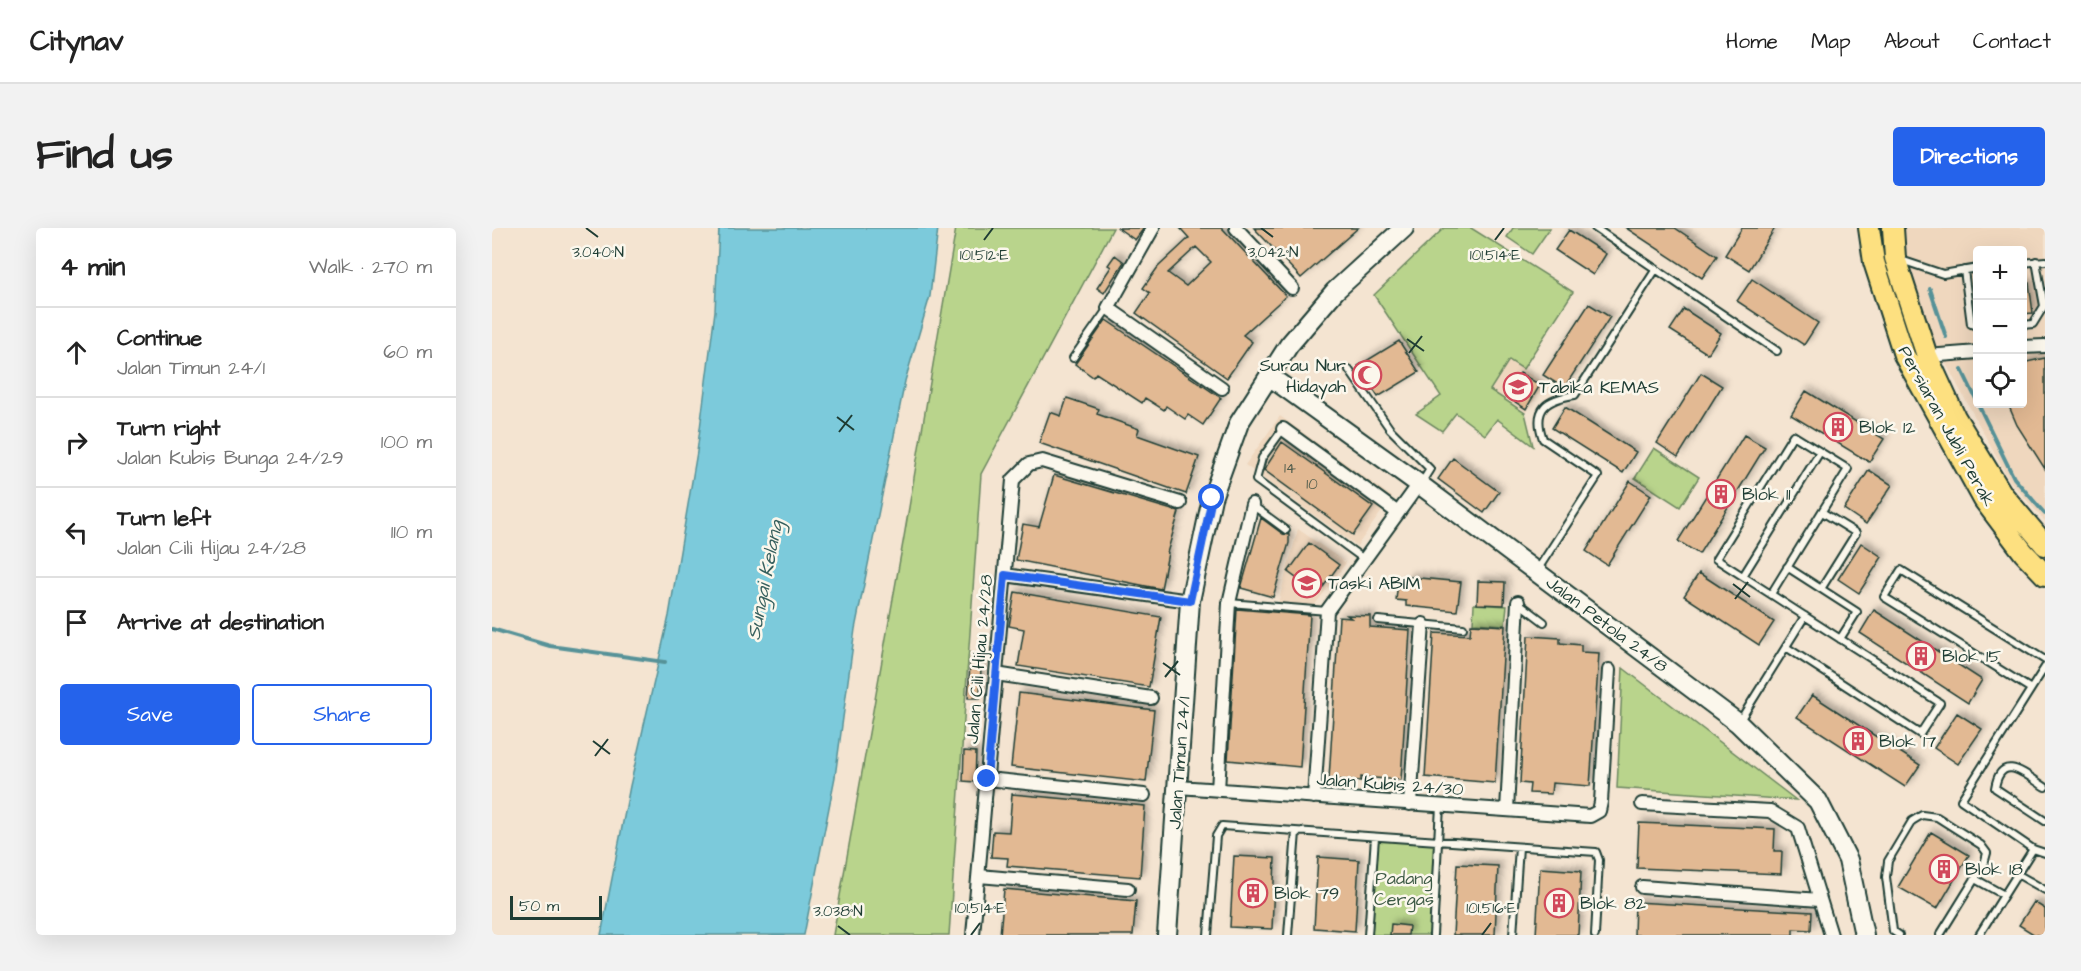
<!DOCTYPE html>
<meta charset="utf-8">
<style>
:root{--surface:#fff;--page:#f2f2f2;--text:#222;--muted:#767676;--line:#e0e0e0;--accent:#2563eb}
body{margin:0;font-family:"Architects Daughter",sans-serif;background:var(--page);color:var(--text)}
.controls{position:absolute;right:18px;top:18px;display:grid;overflow:hidden;border-radius:6px;box-shadow:0 6px 24px #0002}
.controls button{width:54px;height:54px;display:grid;place-items:center;padding:0;border:0;border-bottom:2px solid var(--line);background:var(--surface);color:var(--text);font:30px sans-serif}
.scale{position:absolute;left:18px;bottom:15px;width:92px;box-sizing:border-box;padding-left:6px;border:3px solid #1f3d34;border-top:0;font-size:16px;line-height:21px;white-space:nowrap;color:#1f3d34;-webkit-text-stroke:4px #fbf7ec;paint-order:stroke}
.stop{position:absolute;width:18px;height:18px;margin:-14px;border:4px solid #2563eb;border-radius:50%;background:#fff}
.stop.end{background:#2563eb;border-color:#fff;box-shadow:0 2px 6px #0008}
.list{margin:0;padding:0;list-style:none}
h2{display:flex;justify-content:space-between;align-items:center;height:78px;margin:0;padding:0 24px;font-size:26px}
h2 small{font-size:20px;font-weight:400;color:var(--muted)}
.list li{display:grid;grid-template-columns:39px 1fr auto;gap:18px;align-items:center;box-sizing:border-box;height:90px;padding:0 24px;border-top:2px solid var(--line)}
.list b{display:block;font-size:22px;white-space:nowrap}
.list p{margin:0;font-size:20px;white-space:nowrap;color:var(--muted)}
.list em{font-size:20px;font-style:normal;color:var(--muted)}
.actions{display:flex;gap:12px;padding:18px 24px}
.actions a{flex:1;padding:14px 0;border:2px solid var(--accent);border-radius:6px;text-align:center;font-size:21px;color:var(--accent)}
.actions .main{background:var(--accent);color:#fff}
.icon{flex:none;width:33px;height:33px;fill:none;stroke:currentColor;stroke-width:2;stroke-linecap:round;stroke-linejoin:round}
.map{position:relative;flex:none;width:1553px;height:707px;overflow:hidden;border-radius:6px}
header{display:flex;align-items:center;gap:36px;box-sizing:border-box;height:84px;padding:0 30px;background:var(--surface);border-bottom:2px solid var(--line)}
header strong{font-size:28px}
nav{display:flex;gap:33px;margin-inline-start:auto;font-size:21px}
.intro{display:flex;align-items:center;justify-content:space-between;box-sizing:border-box;height:144px;padding:0 36px}
h1{margin:0;font-size:42px}
.button{padding:15px 27px;border-radius:6px;background:var(--accent);color:#fff;font-size:21px;font-weight:700}
main{display:flex;gap:36px;padding:0 36px}
aside{flex:1;background:var(--surface);border-radius:6px;box-shadow:0 6px 24px #0002}
.map>svg:first-child{display:block}
.built{fill:#efd7be;fill-rule:evenodd}
.green{fill:#b9d48c;stroke:#6c8860;stroke-width:1.5}
.water{fill:#7ccadb;stroke:#579298;stroke-width:1.5}
.lines{fill:none;stroke-linecap:round;stroke-linejoin:round}
.stream{stroke:#579298;stroke-width:4}
.building{fill:#e2b993;stroke:#1f3d34;stroke-width:1.5;fill-rule:evenodd;filter:url(#shadow)}
.lane-casing{stroke:#1f3d34;stroke-width:10}
.street-casing{stroke:#1f3d34;stroke-width:16}
.secondary-casing{stroke:#1f3d34;stroke-width:22}
.primary-casing{stroke:#1f3d34;stroke-width:24}
.lane{stroke:#fbf7ec;stroke-width:6}
.street{stroke:#fbf7ec;stroke-width:12}
.secondary{stroke:#fbf7ec;stroke-width:18}
.primary{stroke:#fde080;stroke-width:20}
.route{stroke:#2563eb;stroke-width:8}
.ticks{fill:none;stroke:#1f3d34;stroke-width:2}
.labels{text-anchor:middle;stroke-width:5;stroke-linejoin:round;paint-order:stroke}
.number-label{font-size:15px;fill:#505c4c}
.poi-label{font-size:18px;fill:#1f3d34;stroke:#fbf7ec;text-anchor:start}
.street-label{font-size:18px;fill:#1f3d34;stroke:#fbf7ec}
.park-label{font-size:18px;fill:#3e5b46;stroke:#fbf7ec}
.water-label{font-size:20px;font-style:italic;fill:#36605e;stroke:#fbf7ec}
.ticks-label{font-size:15px;text-anchor:middle;fill:#1f3d34;stroke:#fbf7ec;stroke-width:5;stroke-linejoin:round;paint-order:stroke}
</style>
<header>
<strong>Citynav</strong>
<nav><a>Home</a><a>Map</a><a>About</a><a>Contact</a></nav>
</header>
<div class="intro"><h1>Find us</h1><a class="button">Directions</a></div>
<main>
<aside>
<h2>4 min<small>Walk · 270 m</small></h2>
<ul class="list">
<li><svg class="icon" aria-label="ahead" viewBox="0 0 24 24"><path d="M12 20V5M6 11l6-6 6 6"/></svg><div><b>Continue</b><p>Jalan Timun 24/1</p></div><em>60 m</em></li>
<li><svg class="icon" aria-label="right" viewBox="0 0 24 24"><path d="M7 20v-9h11M14 6l5 5-5 5"/></svg><div><b>Turn right</b><p>Jalan Kubis Bunga 24/29</p></div><em>100 m</em></li>
<li><svg class="icon" aria-label="left" viewBox="0 0 24 24"><path d="M17 20v-9H6M10 6l-5 5 5 5"/></svg><div><b>Turn left</b><p>Jalan Cili Hijau 24/28</p></div><em>110 m</em></li>
<li><svg class="icon" aria-label="arrive" viewBox="0 0 24 24"><path d="M6 21V4h12l-3 4 3 4H6"/></svg><div><b>Arrive at destination</b></div></li>
</ul>
<div class="actions"><a class="main">Save</a><a>Share</a></div>
</aside>
<div class="map">
<svg width="1553" height="707" viewBox="0 0 1553 707">
<defs>
<filter id="shadow"><feDropShadow dx="4" dy="-4" stdDeviation="3" flood-color="#0004"/></filter>
</defs>
<rect width="100%" height="100%" fill="#f4e4d1"/>
<filter id="ink" filterUnits="userSpaceOnUse"><feTurbulence type="fractalNoise" baseFrequency=".0167" numOctaves="2"/><feDisplacementMap in="SourceGraphic" scale="12" xChannelSelector="R" yChannelSelector="G"/><feConvolveMatrix kernelMatrix="1 2 1 2 8 2 1 2 1" color-interpolation-filters="sRGB"/></filter>
<g filter="url(#ink)">
<path class="built" d="M 1409,0 L 1553,0 L 1553,293 L 1517,252 L 1441,112 L 1410,22 ZM 1486,22 L 1530,22 L 1530,176 L 1486,176 Z
M 1017,133 L 1053,156 L 1034,184 L 999,162 Z
M 788,188 L 900,269 L 865,318 L 753,237 Z
M 806,301 L 854,335 L 822,378 L 786,375 Z"/>
<path class="green" d="M 464,0 L 621,0 L 489,246 L 457,707 L 341,707 L 412,309 Z
M 952,0 L 979,0 L 1081,64 L 1031,141 L 1017,132 L 998,162 L 1033,185 L 1041,218 L 1005,191 L 993,207 L 964,185 L 950,203 L 924,186 L 949,168 L 882,67 Z
M 1021,0 L 1058,0 L 1040,26 L 1015,9 Z
M 1162,220 L 1207,249 L 1188,279 L 1143,250 Z
M 982,376 L 1015,378 L 1013,397 L 981,395 Z
M 1131,440 L 1304,572 L 1125,560 Z
M 883,609 L 946,613 L 941,707 L 876,707 Z"/>
<path class="water" d="M 227,0 L 446,0 L 438,68 L 413,153 L 363,401 L 343,549 L 312,707 L 109,707 L 138,558 L 177,388 L 205,224 L 223,83 Z"/>
<g class="lines">
<path class="stream" d="M 1438,61 L 1454,109
M 1470,142 L 1486,175
M 1486,176 L 1522,250 L 1553,286
M 0,401 L 58,418 L 173,434"/>
</g>
<path class="building" d="M 626,0 L 652,0 L 643,12 Z
M 688,0 L 730,0 L 794,68 L 751,107 L 760,114 L 735,150 L 644,85 L 658,65 L 651,60 L 666,39 L 697,10 ZM 704,19 L 719,34 L 694,58 L 676,45 Z
M 762,0 L 866,0 L 809,50 Z
M 1134,0 L 1183,0 L 1225,28 L 1210,50 Z
M 1250,0 L 1283,0 L 1257,42 L 1233,27 Z
M 1077,2 L 1114,26 L 1101,47 L 1063,22 Z
M 623,27 L 632,34 L 612,65 L 605,60 L 619,39 L 616,37 Z
M 1260,51 L 1326,95 L 1312,117 L 1245,73 Z
M 1530,55 L 1537,55 L 1541,85 L 1530,86 Z
M 1097,76 L 1118,89 L 1072,160 L 1051,147 Z
M 1192,81 L 1229,105 L 1216,126 L 1178,102 Z
M 614,92 L 729,170 L 711,197 L 696,187 L 693,191 L 674,178 L 672,182 L 653,170 L 650,175 L 604,145 L 601,149 L 583,136 Z
M 907,113 L 927,144 L 886,169 L 866,138 Z
M 1553,130 L 1553,241 L 1525,197 L 1516,176 L 1530,176 L 1530,135 Z
M 1028,145 L 1048,157 L 1034,181 L 1014,168 Z
M 1209,145 L 1230,158 L 1186,229 L 1165,215 Z
M 1314,163 L 1392,211 L 1377,234 L 1299,187 Z
M 575,170 L 607,181 L 605,186 L 647,201 L 645,207 L 707,229 L 694,266 L 547,215 L 558,184 L 569,188 Z
M 1073,179 L 1144,224 L 1131,245 L 1060,200 Z
M 1252,207 L 1273,219 L 1207,326 L 1186,313 Z
M 790,214 L 881,279 L 861,307 L 772,242 Z
M 961,230 L 1007,264 L 992,285 L 946,251 Z
M 1377,242 L 1400,257 L 1374,296 L 1352,281 Z
M 562,247 L 687,284 L 675,325 L 676,325 L 669,361 L 524,332 L 531,296 L 547,299 Z
M 1138,253 L 1159,267 L 1115,337 L 1094,323 Z
M 769,290 L 791,306 L 797,307 L 797,315 L 781,369 L 749,360 Z
M 817,315 L 847,337 L 826,366 L 796,344 Z
M 1369,315 L 1390,329 L 1367,365 L 1346,351 Z
M 1207,345 L 1282,394 L 1267,417 L 1192,368 Z
M 917,349 L 969,354 L 965,383 L 914,378 L 914,373 L 904,372 L 906,354 L 916,355 Z
M 986,353 L 1013,354 L 1012,377 L 985,376 Z
M 523,364 L 669,389 L 657,459 L 526,438 L 532,401 L 517,398 Z
M 745,381 L 818,387 L 808,539 L 736,532 Z
M 1382,382 L 1490,452 L 1476,475 L 1368,405 Z
M 855,387 L 878,388 L 878,399 L 918,402 L 909,552 L 869,549 L 869,553 L 837,551 L 847,389 L 859,390 Z
M 979,396 L 1013,398 L 1003,555 L 933,549 L 942,405 L 978,407 Z
M 1036,408 L 1068,410 L 1068,415 L 1089,417 L 1089,424 L 1107,425 L 1098,558 L 1060,555 L 1059,566 L 1037,565 L 1038,556 L 1028,555 Z
M 478,435 L 489,436 L 488,470 L 476,470 Z
M 527,465 L 662,482 L 654,554 L 519,539 Z
M 1320,467 L 1428,537 L 1413,559 L 1305,489 Z
M 1465,485 L 1490,501 L 1466,536 L 1442,520 Z
M 472,523 L 484,524 L 483,554 L 471,553 Z
M 520,566 L 653,578 L 648,649 L 515,638 L 516,630 L 499,629 L 501,603 L 517,604 Z
M 1147,595 L 1283,601 L 1282,623 L 1290,623 L 1289,646 L 1145,640 Z
M 1439,604 L 1477,627 L 1445,681 L 1406,659 Z
M 742,628 L 783,630 L 780,701 L 738,699 Z
M 826,629 L 867,632 L 863,703 L 822,700 Z
M 965,636 L 1006,638 L 1003,707 L 961,707 Z
M 1048,640 L 1089,643 L 1086,707 L 1044,707 Z
M 512,661 L 644,673 L 641,707 L 508,707 Z
M 1143,674 L 1320,684 L 1319,702 L 1301,701 L 1301,707 L 1142,707 Z
M 1542,674 L 1553,681 L 1553,707 L 1543,707 L 1527,697 Z
M 899,696 L 917,698 L 916,707 L 898,707 Z"/>
<g class="lines">
<g class="lane-casing">
<path id="lane" d="M 1103,0 L 1285,123
M 1409,32 L 1451,46 L 1486,40
M 1530,35 L 1553,33
M 1472,42 L 1479,96 L 1486,99
M 1530,97 L 1541,96 L 1552,78 L 1544,33
M 581,130 L 616,80
M 857,142 L 898,201 L 938,241 L 930,254
M 791,201 L 770,230 L 764,252 L 873,332
M 760,277 L 794,302
M 1295,339 L 1365,384 L 1348,411
M 1046,341 L 1106,248 L 1051,211 C 1040,180 1055,171 1083,167 L 1164,41
M 1251,348 L 1328,224
M 1329,361 L 1364,305 L 1330,284
M 1279,366 L 1356,241 L 1301,207 L 1224,331 L 1448,475 L 1428,506 L 1294,419
M 737,375 L 835,383
M 1027,375 L 1052,394
M 886,392 L 971,400
M 1553,432 L 1409,342 L 1392,369 L 1539,461 L 1553,439
M 1539,461 L 1469,572 L 1541,621 L 1553,625
M 1247,494 L 1313,388
M 1553,559 C 1534,547 1509,523 1503,560 L 1553,593
M 1525,646 L 1553,662
M 1483,651 L 1512,667
M 716,707 L 724,608 L 730,598 L 1104,624 L 1107,632 L 1103,707
M 796,707 L 804,604
M 876,707 L 883,609
M 941,707 L 948,578
M 1021,707 L 1027,619
M 1407,707 L 1401,703 L 1394,649 L 1396,633 L 1420,593 L 1430,587 L 1445,589 L 1489,617 L 1495,625 L 1492,636 L 1448,707
M 1487,707 L 1541,621"/>
</g>
<g class="street-casing">
<path id="street" d="M 661,0 L 616,80 L 730,160
M 744,0 L 800,60
M 1530,119 L 1553,118
M 1435,128 L 1486,124
M 791,201 L 906,285
M 513,347 L 698,373
M 504,446 L 659,470
M 495,551 L 652,567
M 686,559 L 1098,588 L 1107,583 L 1109,574 L 1117,442
M 726,562 L 737,375 L 760,276
M 822,569 L 835,383 L 927,256
M 918,576 L 931,396
M 1150,576 L 1278,583 L 1306,600 L 1339,707
M 1015,582 L 1026,374
M 487,648 L 636,661
M 1150,659 L 1328,672
M 481,707 L 521,252 L 537,236 L 550,233 L 688,275"/>
</g>
<g class="secondary-casing">
<path id="secondary" d="M 777,148 L 927,256 L 1246,495 L 1326,573 L 1356,632 L 1372,707
M 675,707 L 698,373 L 720,270 L 747,195 L 797,117 L 843,63 L 912,0"/>
</g>
<g class="primary-casing">
<path id="primary" d="M 1377,0 L 1382,34 L 1412,127 L 1492,272 L 1532,325 L 1553,347
M 1401,0 L 1403,30 L 1435,128 L 1463,189 L 1510,266 L 1553,317"/>
</g>
<use href="#lane" class="lane"/>
<use href="#street" class="street"/>
<use href="#secondary" class="secondary"/>
<use href="#primary" class="primary"/>
</g>
</g>
<g class="lines" filter="url(#ink)">
<path class="route" d="M 495,551 L 513,347 L 698,373 L 720,270"/>
</g>
<path class="ticks" d="M 94,0 L 106,9M 769,0 L 781,9M 492,12 L 501,0M 1003,12 L 1012,0M 915,111 L 932,123M 917,125 L 930,108M 345,189 L 362,202M 347,204 L 360,187M 1241,356 L 1258,369M 1243,371 L 1256,354M 671,435 L 688,447M 673,449 L 686,433M 101,513 L 118,526M 103,528 L 116,511M 346,698 L 358,707M 479,707 L 488,695M 990,707 L 999,695"/>
<defs>
<g id="mosque-ring" transform="scale(1.5)"><circle r="9.5" fill="#fbf7ec" stroke="#d1495b" stroke-width="1.5"/><path d="M3.5-4.9A6 6 0 1 0 3.5 4.9A5 5 0 1 1 3.5-4.9Z" fill="#d1495b"/></g>
<g id="school-ring" transform="scale(1.5)"><circle r="9.5" fill="#fbf7ec" stroke="#d1495b" stroke-width="1.5"/><path d="M0-5L7-2L0 1L-7-2ZM-4 1L0 2.5L4 1V4Q0 6-4 4Z" fill="#d1495b"/></g>
<g id="building-ring" transform="scale(1.5)"><circle r="9.5" fill="#fbf7ec" stroke="#d1495b" stroke-width="1.5"/><path d="M-4-6H4V6H1V3H-1V6H-4ZM-2.5-4.3h1.7v1.8h-1.7ZM.8-4.3h1.7v1.8H.8ZM-2.5-1h1.7V.8h-1.7ZM.8-1h1.7V.8H.8Z" fill="#d1495b"/></g>
</defs>
<g fill-rule="evenodd">
<use href="#mosque-ring" x="875" y="147"/>
<use href="#school-ring" x="1026" y="159"/>
<use href="#building-ring" x="1346" y="199"/>
<use href="#building-ring" x="1229" y="266"/>
<use href="#school-ring" x="815" y="355"/>
<use href="#building-ring" x="1429" y="428"/>
<use href="#building-ring" x="1366" y="513"/>
<use href="#building-ring" x="1452" y="641"/>
<use href="#building-ring" x="761" y="665"/>
<use href="#building-ring" x="1067" y="675"/>
</g>
<g class="labels">
<g class="number-label">
<text x="798" y="245">14</text>
<text x="820" y="261">10</text>
</g>
<g class="poi-label">
<text x="854" y="143" text-anchor="end">Surau Nur<tspan x="854" dy="21">Hidayah</tspan></text>
<text x="1047" y="165">Tabika KEMAS</text>
<text x="1367" y="205">Blok 12</text>
<text x="1250" y="272">Blok 11</text>
<text x="836" y="361">Taski ABIM</text>
<text x="1450" y="434">Blok 15</text>
<text x="1387" y="519">Blok 17</text>
<text x="1473" y="647">Blok 18</text>
<text x="782" y="671">Blok 79</text>
<text x="1088" y="681">Blok 82</text>
</g>
<g class="street-label">
<text transform="translate(1455 198) rotate(61)" y="6">Persiaran Jubli Perak</text>
<text transform="translate(1115 396) rotate(37)" y="6">Jalan Petola 24/8</text>
<text transform="translate(487 431) rotate(-85)" y="6">Jalan Cili Hijau 24/28</text>
<text transform="translate(687 535) rotate(-86)" y="6">Jalan Timun 24/1</text>
<text transform="translate(898 556) rotate(4)" y="6">Jalan Kubis 24/30</text>
</g>
<g class="park-label">
<text x="912" y="656">Padang<tspan x="912" dy="21">Cergas</tspan></text>
</g>
<g class="water-label">
<text transform="translate(272 352) rotate(-79)" y="7">Sungai Kelang</text>
</g>
</g>
<g class="ticks-label">
<text x="781" y="29">3.042°N</text>
<text x="106" y="29">3.040°N</text>
<text x="492" y="32">101.512°E</text>
<text x="1003" y="32">101.514°E</text>
<text x="488" y="685">101.514°E</text>
<text x="999" y="685">101.516°E</text>
<text x="346" y="688">3.038°N</text>
</g>
</svg>
<div class="controls">
<button>+</button>
<button>−</button>
<button><svg class="icon" aria-label="locate" viewBox="0 0 24 24"><circle cx="12" cy="12" r="6"/><path d="M12 2v4M12 18v4M2 12h4M18 12h4"/></svg></button>
</div>
<div class="scale">50 m</div>
<div class="stop" style="left:720px;top:270px"></div>
<div class="stop end" style="left:495px;top:551px"></div>
</div>
</main>
